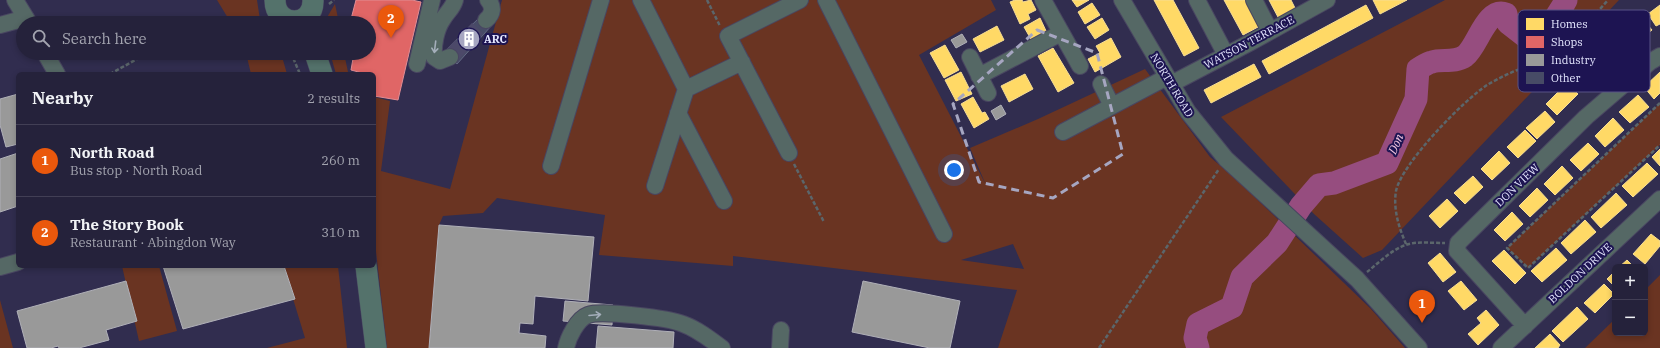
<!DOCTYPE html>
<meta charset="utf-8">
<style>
:root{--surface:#25223b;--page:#2d2a42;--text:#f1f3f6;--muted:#a3a4af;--line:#423f55;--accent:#ea580c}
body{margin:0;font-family:"IBM Plex Serif",serif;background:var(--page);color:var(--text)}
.controls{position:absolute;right:12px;bottom:12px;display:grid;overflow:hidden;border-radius:6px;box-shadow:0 2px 6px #0003}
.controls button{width:36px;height:36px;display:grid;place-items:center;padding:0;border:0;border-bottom:1px solid var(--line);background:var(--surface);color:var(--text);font:20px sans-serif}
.you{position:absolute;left:954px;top:170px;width:14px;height:14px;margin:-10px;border:3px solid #fff;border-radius:50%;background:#1a73e8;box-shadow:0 0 0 6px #1a73e833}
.badge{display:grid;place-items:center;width:26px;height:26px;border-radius:50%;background:var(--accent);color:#fff;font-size:13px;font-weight:700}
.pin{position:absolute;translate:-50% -33px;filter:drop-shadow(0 1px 2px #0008)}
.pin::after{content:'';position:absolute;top:21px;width:14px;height:12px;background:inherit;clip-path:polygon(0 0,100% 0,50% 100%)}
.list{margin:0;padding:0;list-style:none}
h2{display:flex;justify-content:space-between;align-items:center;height:52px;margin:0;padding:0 16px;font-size:17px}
h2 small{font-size:13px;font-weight:400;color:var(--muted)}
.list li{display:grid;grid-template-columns:26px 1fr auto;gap:12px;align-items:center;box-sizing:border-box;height:72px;padding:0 16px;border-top:1px solid var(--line)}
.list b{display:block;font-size:15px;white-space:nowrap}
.list p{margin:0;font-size:13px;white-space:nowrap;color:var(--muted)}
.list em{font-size:13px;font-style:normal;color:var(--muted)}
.icon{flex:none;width:22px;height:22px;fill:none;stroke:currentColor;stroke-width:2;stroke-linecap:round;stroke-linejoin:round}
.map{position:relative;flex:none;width:1660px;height:348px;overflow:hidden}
.search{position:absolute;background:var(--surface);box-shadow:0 2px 6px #0003;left:16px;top:16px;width:360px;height:44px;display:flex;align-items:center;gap:10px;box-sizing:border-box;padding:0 14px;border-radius:22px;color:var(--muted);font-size:15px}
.panel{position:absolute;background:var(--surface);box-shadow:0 2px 6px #0003;left:16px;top:72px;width:360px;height:196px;border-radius:6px}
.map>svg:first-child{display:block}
.green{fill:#6a3422;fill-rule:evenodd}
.homes{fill:#ffd966;stroke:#f7dd94}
.shops{fill:#e06666;stroke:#e28d94}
.industry{fill:#999;stroke:#b0b0b8}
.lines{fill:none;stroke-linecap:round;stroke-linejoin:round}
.river{stroke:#964d7f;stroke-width:23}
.building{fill:#474b66;stroke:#636884}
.minor-tunnel{stroke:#4c4969;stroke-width:16;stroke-dasharray:16 8;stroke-linecap:butt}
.minor-casing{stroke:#494661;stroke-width:18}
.major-casing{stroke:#494661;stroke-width:22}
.path{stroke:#5b666b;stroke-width:2.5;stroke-dasharray:4 2;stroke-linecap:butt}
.minor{stroke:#556865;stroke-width:16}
.major{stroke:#54726b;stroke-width:21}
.oneway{stroke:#a4aeba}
.marked{fill:none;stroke:#a6a6c1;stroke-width:3;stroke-dasharray:8 5;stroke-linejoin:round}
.labels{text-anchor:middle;stroke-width:4;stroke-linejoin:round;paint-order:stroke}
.poi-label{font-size:11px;font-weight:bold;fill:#e5e7ff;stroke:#1d1452;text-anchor:start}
.street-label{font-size:11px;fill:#e5e7ff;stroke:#1d1452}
.water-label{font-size:12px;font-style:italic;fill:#f4c7e1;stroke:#1d1452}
.key{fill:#1d1452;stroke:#595386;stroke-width:1}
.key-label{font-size:11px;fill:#e5e7ff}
</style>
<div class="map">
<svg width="1660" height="348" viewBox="0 0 1660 348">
<rect width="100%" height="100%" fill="#312d4f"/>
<path class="green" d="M 217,0 L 257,0 L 260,20 L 262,23 L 231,23 Z
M 502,0 L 991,0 L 996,10 L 919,55 L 986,185 L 970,148 L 1038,119 L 1145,69 L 1210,157 L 1235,178 L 1371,309 L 1405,348 L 998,348 L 1017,290 L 733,256 L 733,266 L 599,255 L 605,215 L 497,198 L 483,213 L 443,216 L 439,225 L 429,348 L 387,348 L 374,234 L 374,97 L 390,101 L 381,171 L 450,189 ZM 1013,244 L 1024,269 L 961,260 Z
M 1445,0 L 1619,0 L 1382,250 L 1363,258 L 1314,214 L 1221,117 Z
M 335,4 L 339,23 L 326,23 L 326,19 Z
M 246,53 L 281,53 L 287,74 L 251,74 Z
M 330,53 L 344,53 L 348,72 L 353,74 L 336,74 Z
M 1660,103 L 1660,145 L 1528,268 L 1507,248 Z
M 122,266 L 159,266 L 177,331 L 139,341 Z
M 283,266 L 338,266 L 347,348 L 267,348 L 305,338 Z
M 1660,275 L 1660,348 L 1585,348 L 1615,319 L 1615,333 L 1645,333 L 1645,290 Z
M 0,300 L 13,348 L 0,348 Z"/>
<path class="homes" d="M 1015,0 L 1022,0 L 1023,2 L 1031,0 L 1036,10 L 1028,14 L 1030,19 L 1020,24 L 1010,2 Z
M 1072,0 L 1089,0 L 1077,7 Z
M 1154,0 L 1173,0 L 1199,48 L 1184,56 Z
M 1224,0 L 1246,0 L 1260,26 L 1243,35 Z
M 1269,0 L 1291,0 L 1296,10 L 1279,19 Z
M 1373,0 L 1407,0 L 1380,14 Z
M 1092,3 L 1100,15 L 1085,24 L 1078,12 Z
M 1366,5 L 1373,18 L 1269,74 L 1262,61 Z
M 1660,5 L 1660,24 L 1656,26 L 1648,14 Z
M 1040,18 L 1047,33 L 1032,41 L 1024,27 Z
M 1102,18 L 1109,30 L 1095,39 L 1087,27 Z
M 1642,18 L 1652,30 L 1632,46 L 1622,34 Z
M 997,26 L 1004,40 L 980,52 L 973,39 Z
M 1111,38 L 1121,57 L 1095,72 L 1088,59 L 1100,53 L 1096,46 Z
M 945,45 L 959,70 L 944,78 L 930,53 Z
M 1053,48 L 1074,83 L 1058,92 L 1038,56 Z
M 1254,64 L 1261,77 L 1211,103 L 1204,90 Z
M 961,72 L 972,94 L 956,101 L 945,80 Z
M 1660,72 L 1660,93 L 1654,99 L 1644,87 Z
M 1025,74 L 1033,89 L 1009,102 L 1001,86 Z
M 1567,83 L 1578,94 L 1557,115 L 1546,104 Z
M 1638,95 L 1649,107 L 1630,123 L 1619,112 Z
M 973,97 L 982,113 L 985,112 L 989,119 L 974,128 L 961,104 Z
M 1545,111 L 1555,122 L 1537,139 L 1526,128 Z
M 1613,118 L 1624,130 L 1605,147 L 1595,136 Z
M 1525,130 L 1536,141 L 1518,158 L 1507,147 Z
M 1588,143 L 1599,154 L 1581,171 L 1570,160 Z
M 1660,149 L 1660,166 L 1652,157 Z
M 1499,151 L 1510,163 L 1492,180 L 1481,169 Z
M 1647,163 L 1658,174 L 1633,197 L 1622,186 Z
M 1562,166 L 1573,178 L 1555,195 L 1544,184 Z
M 1473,176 L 1483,187 L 1465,204 L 1454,193 Z
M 1537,188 L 1548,200 L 1530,217 L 1519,206 Z
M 1616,193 L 1627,205 L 1601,228 L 1591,217 Z
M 1447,199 L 1458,211 L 1440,228 L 1429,216 Z
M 1512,212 L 1523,224 L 1505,241 L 1494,230 Z
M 1585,220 L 1596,232 L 1571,254 L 1561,243 Z
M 1651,234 L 1660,241 L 1660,246 L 1645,264 L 1633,254 Z
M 1556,248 L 1567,260 L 1542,282 L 1531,271 Z
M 1504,250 L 1526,273 L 1515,284 L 1492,261 Z
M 1440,253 L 1456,272 L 1443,282 L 1428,263 Z
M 1627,260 L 1634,267 L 1619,267 Z
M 1615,271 L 1615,287 L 1607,279 Z
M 1461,281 L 1477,300 L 1464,310 L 1448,291 Z
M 1604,284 L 1614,294 L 1595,313 L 1584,303 Z
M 1577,307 L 1588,319 L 1563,342 L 1552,331 Z
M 1486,310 L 1499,325 L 1478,345 L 1468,334 L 1481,323 L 1477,318 Z
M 1550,334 L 1560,345 L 1558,348 L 1535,348 Z"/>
<path class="shops" d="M 356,0 L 412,0 L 421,2 L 398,100 L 374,96 L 374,74 L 366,74 L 351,70 L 354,53 L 369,53 L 369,23 L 350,23 Z"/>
<path class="industry" d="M 962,34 L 967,42 L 956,48 L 951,40 Z
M 18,94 L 18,144 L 6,147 L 0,125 L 0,99 Z
M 1001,105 L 1006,114 L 996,120 L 991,111 Z
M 18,153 L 18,206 L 0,212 L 0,159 Z
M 439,225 L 594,237 L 588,301 L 535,296 L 533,324 L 520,323 L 519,333 L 546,336 L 545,348 L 429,348 Z
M 163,266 L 284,266 L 295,299 L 183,329 Z
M 126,281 L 137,321 L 106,330 L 109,340 L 79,348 L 59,348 L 58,346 L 51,348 L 27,348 L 17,311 Z
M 863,281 L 960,301 L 950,348 L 930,348 L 852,332 Z
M 565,301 L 613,305 L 612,325 L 563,321 Z
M 598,326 L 674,332 L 673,348 L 596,348 Z"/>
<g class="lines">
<path class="river" d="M 1198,348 L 1195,338 L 1198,324 L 1232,307 L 1242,277 L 1277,243 L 1301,206 L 1319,185 L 1334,183 L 1387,163 L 1416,99 L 1418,69 C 1422,67 1427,63 1432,62 C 1442,59 1455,63 1465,56 C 1478,46 1486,7 1506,14 L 1508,23 L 1526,37 L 1534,39 C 1549,28 1558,16 1566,0"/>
</g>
<path class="building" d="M 481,16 L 492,25 L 457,64 L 444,52 Z"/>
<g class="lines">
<path class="minor-tunnel" d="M 450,57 L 486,20"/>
<g class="minor-casing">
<path id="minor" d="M 15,0 L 29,23
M 641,0 L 686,89 L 655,186
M 826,0 L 944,234
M 1043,0 L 1080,66
M 1122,0 L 1188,112 L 1226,159 L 1357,279 L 1419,348
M 1197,0 L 1226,55
M 1254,0 L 1270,31
M 486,20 C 493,14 494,7 488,0
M 0,25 L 26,18
M 45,53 L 57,74
M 450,57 L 440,61 L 434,57 C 433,45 436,29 443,19 C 447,12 453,8 455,0
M 970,57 L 988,93
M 417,64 L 432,0
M 979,76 L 1061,33
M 1101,84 L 1112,106
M 1171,84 L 1253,41 L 1327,0
M 686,89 L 742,62
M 678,113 L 724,201
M 1063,132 L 1167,77
M 789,153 L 728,36 L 800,0
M 551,166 L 601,0
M 0,267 L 18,262
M 1525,326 L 1457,251 L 1458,243 L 1586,117 L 1650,62 L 1660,56
M 566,348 C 568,338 577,319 588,315 C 601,310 669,318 683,324 C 697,329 710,339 722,348
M 780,348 L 781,330
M 1501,348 L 1660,199"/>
</g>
<g class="major-casing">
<path id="major" d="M 275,0 C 275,28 314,28 313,0
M 315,53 L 322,74
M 366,266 L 376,348"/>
</g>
<path class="path" d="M 707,0 L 720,26
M 329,4 L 334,0
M 255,23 L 265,17
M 291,53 L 300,74
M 110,74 L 148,53
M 1660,103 L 1507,248 L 1528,268 L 1660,145
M 794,164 L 824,222
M 1406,244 C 1399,228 1393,209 1396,191 C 1402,163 1463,101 1487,85 C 1499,78 1515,70 1529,66 C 1540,63 1550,61 1560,54 L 1608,0
M 1367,272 C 1381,261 1396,245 1414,243 C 1424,242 1435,243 1445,243
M 1099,348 L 1219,169"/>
<use href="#minor" class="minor"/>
<use href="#major" class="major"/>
</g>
<defs><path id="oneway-shaft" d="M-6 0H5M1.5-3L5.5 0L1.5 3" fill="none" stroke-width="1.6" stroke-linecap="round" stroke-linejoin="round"/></defs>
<g class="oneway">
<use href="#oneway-shaft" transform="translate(435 47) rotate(97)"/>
<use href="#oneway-shaft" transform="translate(595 315) rotate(-5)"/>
</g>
<path class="marked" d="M 1037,30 L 1097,53 L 1123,154 L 1053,198 L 979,182 L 953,104 Z"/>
<defs>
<g id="building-disc" transform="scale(1.15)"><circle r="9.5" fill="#a6a6c1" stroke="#1d1452"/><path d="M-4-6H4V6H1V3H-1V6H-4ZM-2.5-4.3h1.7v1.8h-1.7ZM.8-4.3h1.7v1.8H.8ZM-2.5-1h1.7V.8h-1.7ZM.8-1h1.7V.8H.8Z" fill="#fff"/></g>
</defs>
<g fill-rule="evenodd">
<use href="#building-disc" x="469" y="39"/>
</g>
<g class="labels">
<g class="poi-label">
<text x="484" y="43">ARC</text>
</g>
<g class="street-label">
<text transform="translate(1249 42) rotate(-28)" y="4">WATSON TERRACE</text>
<text transform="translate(1172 85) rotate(59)" y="4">NORTH ROAD</text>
<text transform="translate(1517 185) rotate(-44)" y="4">DON VIEW</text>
<text transform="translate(1580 273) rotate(-43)" y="4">BOLDON DRIVE</text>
</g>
<g class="water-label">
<text transform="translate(1396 144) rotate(-66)" y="4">Don</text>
</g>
</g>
<rect x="1518" y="10" width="132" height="82" rx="6" class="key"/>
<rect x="1526" y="18" width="18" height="12" fill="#ffd966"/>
<rect x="1526" y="36" width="18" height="12" fill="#e06666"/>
<rect x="1526" y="54" width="18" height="12" fill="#999"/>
<rect x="1526" y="72" width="18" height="12" fill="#474b66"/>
<g class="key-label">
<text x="1551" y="28">Homes</text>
<text x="1551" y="46">Shops</text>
<text x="1551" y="64">Industry</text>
<text x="1551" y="82">Other</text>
</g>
</svg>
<div class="controls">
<button>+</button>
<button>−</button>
</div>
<div class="you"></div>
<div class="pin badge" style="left:1422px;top:323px">1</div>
<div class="pin badge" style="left:391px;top:38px">2</div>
<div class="search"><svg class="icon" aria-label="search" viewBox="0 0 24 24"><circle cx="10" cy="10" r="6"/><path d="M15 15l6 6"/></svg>Search here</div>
<section class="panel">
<h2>Nearby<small>2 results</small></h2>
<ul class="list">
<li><span class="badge">1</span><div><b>North Road</b><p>Bus stop · North Road</p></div><em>260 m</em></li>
<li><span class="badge">2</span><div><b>The Story Book</b><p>Restaurant · Abingdon Way</p></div><em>310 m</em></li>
</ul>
</section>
</div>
